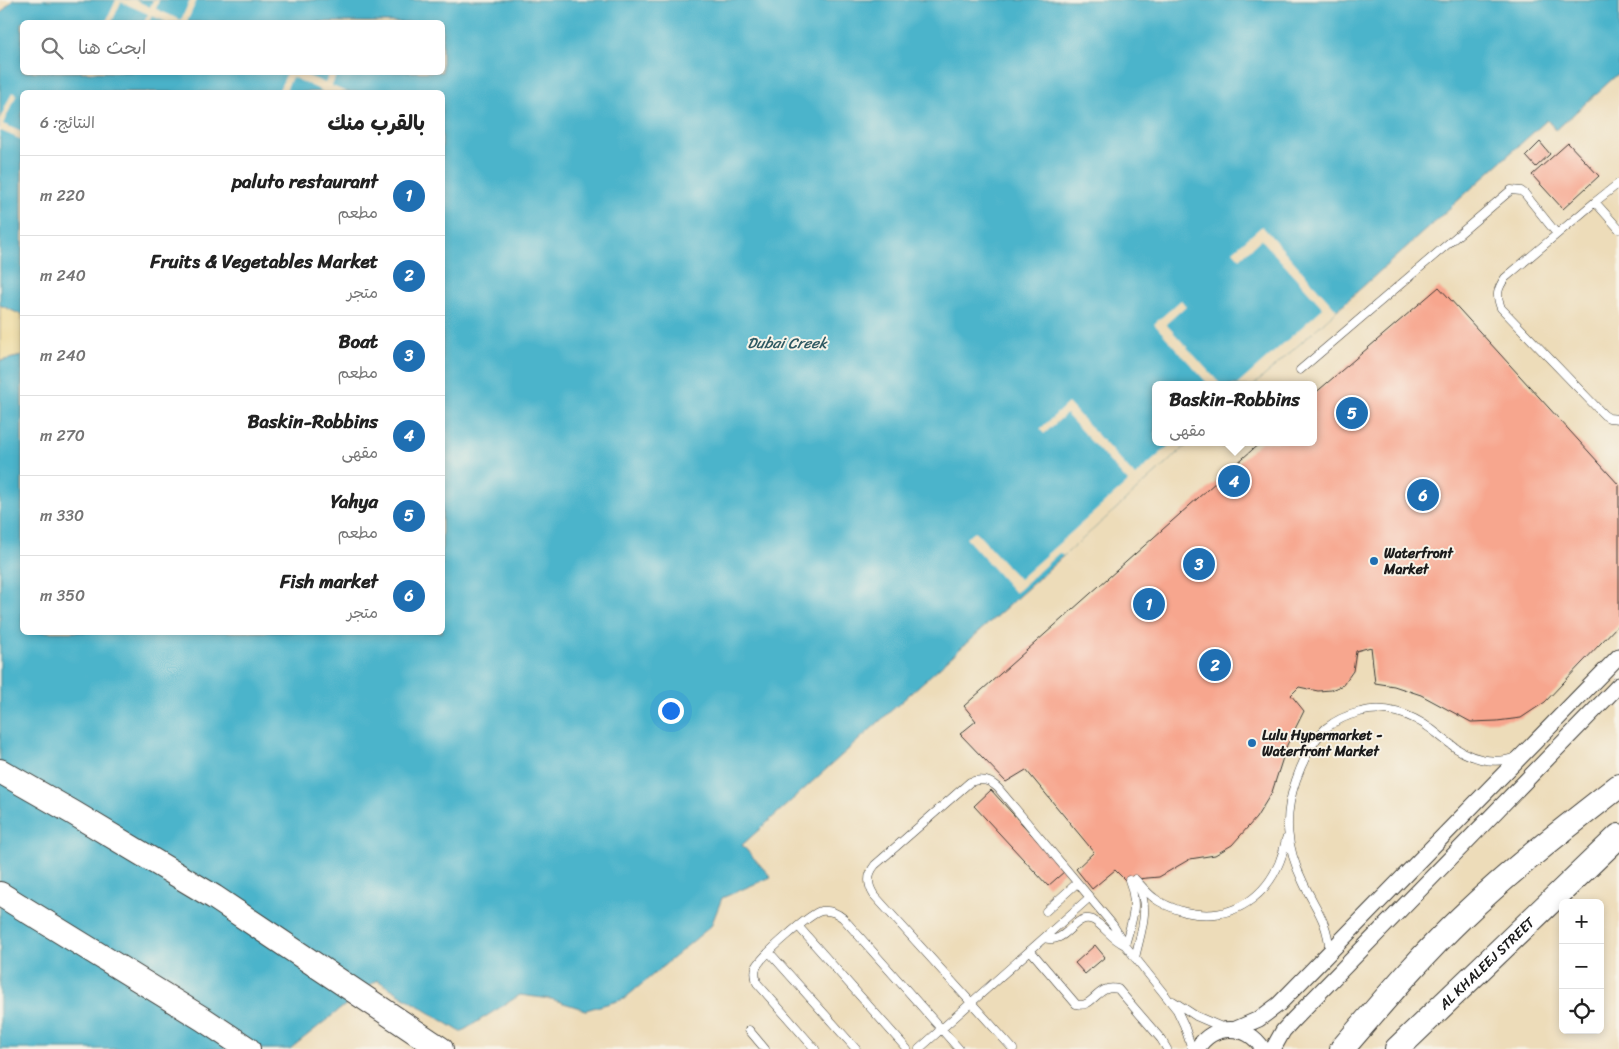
<!DOCTYPE html>
<html lang="ar">
<meta charset="utf-8">
<style>
:root{--surface:#fff;--page:#f6f6f6;--text:#222;--muted:#767676;--line:#e0e0e0;--accent:#1f6fb2}
body{margin:0;font-family:Sriracha,"Playpen Sans Arabic",sans-serif;background:var(--page);color:var(--text);direction:rtl}
.controls{position:absolute;right:15px;bottom:15px;display:grid;overflow:hidden;border-radius:8px;box-shadow:0 2px 8px #0003}
.controls button{width:45px;height:45px;display:grid;place-items:center;padding:0;border:0;border-bottom:1px solid var(--line);background:var(--surface);color:var(--text);font:25px sans-serif}
.you{position:absolute;left:670px;top:710px;width:18px;height:18px;margin:-12px;border:4px solid #fff;border-radius:50%;background:#1a73e8;box-shadow:0 0 0 8px #1a73e833}
.badge{display:grid;place-items:center;width:32px;height:32px;border-radius:50%;background:var(--accent);color:#fff;font-size:16px;font-weight:700}
.pin{position:absolute;translate:-50% -50%;border:2px solid #fff;box-shadow:0 1px 5px #0006}
.popup{position:absolute;left:1152px;top:381px;width:165px;height:65px;box-sizing:border-box;display:grid;place-content:center;border-radius:8px;background:var(--surface);filter:drop-shadow(0 1px 4px #0005);font-size:16px;white-space:nowrap;color:var(--muted)}
.popup b{font-size:19px;color:var(--text)}
.popup::after{content:'';position:absolute;left:50%;top:100%;margin-left:-10px;border:10px solid transparent;border-top-color:var(--surface)}
.list{margin:0;padding:0;list-style:none}
h2{display:flex;justify-content:space-between;align-items:center;height:65px;margin:0;padding:0 20px;font-size:21px}
h2 small{font-size:16px;font-weight:400;color:var(--muted)}
.list li{display:grid;grid-template-columns:32px 1fr auto;gap:15px;align-items:center;box-sizing:border-box;height:80px;padding:0 20px;border-top:1px solid var(--line)}
.list b{display:block;font-size:19px;white-space:nowrap}
.list p{margin:0;font-size:16px;white-space:nowrap;color:var(--muted)}
.list em{font-size:16px;font-style:normal;color:var(--muted)}
.icon{flex:none;width:28px;height:28px;fill:none;stroke:currentColor;stroke-width:2;stroke-linecap:round;stroke-linejoin:round}
.map{position:relative;flex:none;width:1619px;height:1049px;overflow:hidden;direction:ltr}
.search{position:absolute;background:var(--surface);box-shadow:0 2px 8px #0003;left:20px;top:20px;width:425px;height:55px;display:flex;align-items:center;gap:12px;box-sizing:border-box;padding:0 18px;border-radius:8px;color:var(--muted);font-size:19px}
.panel{position:absolute;background:var(--surface);box-shadow:0 2px 8px #0003;left:20px;top:90px;width:425px;height:545px;border-radius:8px;direction:rtl}
.map>svg:first-child{display:block}
.sand{fill:#eeda9e;stroke:#857b5d}
.water{fill:#4cb4cb;stroke:#346874;fill-rule:evenodd}
.pier{fill:#eddcb9}
.building{fill:#f7a68e}
.lines{fill:none;stroke-linecap:round;stroke-linejoin:round}
.lane-casing{stroke:#3b3934;stroke-width:9}
.street-casing{stroke:#3b3934;stroke-width:17}
.primary-casing{stroke:#3b3934;stroke-width:26}
.lane{stroke:#fff;stroke-width:8}
.street{stroke:#fff;stroke-width:15}
.primary{stroke:#fff;stroke-width:24}
.poi-dot{fill:#1f6fb2;stroke:#f7f3e8;stroke-width:2}
.labels{text-anchor:middle;stroke-width:4;stroke-linejoin:round;paint-order:stroke}
.poi-label{font-size:14px;font-weight:bold;fill:#1c1c1c;stroke:#f7f3e8;text-anchor:start}
.street-label{font-size:14px;fill:#1c1c1c;stroke:#f7f3e8}
.water-label{font-size:15px;font-style:italic;fill:#2f5962;stroke:#f7f3e8}
</style>
<div class="map">
<svg width="1619" height="1049" viewBox="0 0 1619 1049">
<rect width="100%" height="100%" fill="#f7f3e8"/>
<filter id="ink" filterUnits="userSpaceOnUse"><feTurbulence type="fractalNoise" baseFrequency=".02" numOctaves="2"/><feDisplacementMap in="SourceGraphic" scale="10" xChannelSelector="R" yChannelSelector="G"/><feConvolveMatrix kernelMatrix="1 2 1 2 8 2 1 2 1" color-interpolation-filters="sRGB"/></filter>
<filter id="wash" filterUnits="userSpaceOnUse"><feTurbulence type="fractalNoise" baseFrequency=".0096" numOctaves="4" result="noise"/><feDisplacementMap in="SourceGraphic" scale="20" xChannelSelector="R" yChannelSelector="G"/><feGaussianBlur stdDeviation="1.12" result="paint"/><feColorMatrix in="noise" values="0 0 0 0 0 0 0 0 0 0 0 0 0 0 0 0 0 1.4 0 .05"/><feComposite in="paint" operator="in"/></filter>
<g filter="url(#wash)">
<rect width="100%" height="100%" fill="#eddcb9"/>
<path class="sand" d="M 0,305 L 22,315 L 22,356 L 0,361 Z"/>
<path class="water" d="M 13,0 L 1619,0 L 1619,73 L 1556,130 L 1547,120 L 1254,385 L 1155,385 L 1155,442 L 1190,442 L 742,845 L 771,877 L 722,898 L 711,926 L 624,999 L 586,1010 L 551,999 L 520,995 L 461,1032 L 377,980 L 290,1049 L 0,1049 L 0,361 L 22,356 L 22,632 L 442,632 L 442,92 L 22,92 L 22,315 L 0,305 L 0,14 ZM 22,22 L 442,22 L 442,72 L 22,72 Z"/>
<path class="pier" d="M 116,0 L 135,0 L 150,7 L 153,0 L 159,0 L 156,9 L 181,20 L 190,0 L 197,0 L 187,22 L 167,22 L 152,16 L 149,22 L 144,22 L 148,14 L 121,2 L 112,22 L 106,22 Z
M 281,73 L 301,73 L 325,83 L 330,73 L 337,73 L 332,86 L 347,92 L 322,92 L 322,91 L 292,77 L 285,92 L 278,92 L 286,75 Z
M 12,92 L 17,94 L 3,124 L 22,132 L 22,140 L 1,131 L 0,132 L 0,119 Z
M 1262,226 L 1337,310 L 1254,385 L 1237,385 L 1323,308 L 1261,239 L 1240,259 L 1233,251 Z
M 1181,300 L 1186,306 L 1166,324 L 1221,385 L 1209,385 L 1154,324 Z
M 1068,403 L 1135,476 L 1173,442 L 1190,442 L 1069,551 L 1063,556 L 1059,553 L 1015,593 L 966,538 L 975,531 L 1019,579 L 1128,482 L 1066,414 L 1044,434 L 1040,429 Z"/>
<g id="blocks">
<path class="building" d="M 1540,142 L 1550,154 L 1536,167 L 1526,156 Z
M 1568,143 L 1599,176 L 1563,209 L 1532,175 Z
M 1439,287 L 1619,485 L 1619,624 L 1545,702 L 1521,718 L 1497,721 L 1471,722 L 1421,695 L 1394,686 L 1375,683 L 1371,647 L 1356,651 L 1353,671 L 1343,685 L 1331,690 L 1318,691 L 1299,687 L 1291,695 L 1304,711 L 1287,745 L 1272,792 L 1256,818 L 1232,845 L 1215,855 L 1190,859 L 1159,877 L 1125,880 L 1115,870 L 1092,889 L 1076,869 L 1094,852 L 1026,770 L 1006,782 L 960,734 L 976,721 L 964,706 L 1261,442 L 1313,442 L 1313,395 Z
M 991,790 L 1065,871 L 1048,886 L 974,806 Z
M 1095,945 L 1105,957 L 1085,974 L 1075,963 Z"/>
</g>
</g>
<g filter="url(#ink)">
<use href="#blocks" fill-opacity="0" stroke="#3b3934" stroke-width="1"/>
<g class="lines">
<g class="lane-casing">
<path id="lane" d="M 1595,202 L 1619,183
M 1619,229 L 1595,202 L 1505,278 C 1497,289 1496,296 1501,308 L 1604,415 L 1609,418 L 1619,419
M 1300,370 L 1511,190 L 1521,191 L 1525,194 L 1557,234
M 1135,879 C 1141,885 1147,893 1154,898 C 1163,905 1175,909 1185,912 C 1239,924 1277,889 1286,839
M 1046,911 L 1077,883
M 798,926 L 907,1049
M 1044,938 C 1067,946 1074,912 1093,920 C 1103,925 1111,939 1125,945
M 1125,945 C 1132,919 1139,907 1129,880
M 1030,950 L 1076,1004 C 1093,1010 1097,983 1118,989 L 1161,1039 L 1167,1049
M 769,952 L 856,1049
M 1330,952 C 1327,919 1316,910 1303,882 C 1286,847 1283,817 1296,780 C 1303,760 1311,743 1326,728 C 1336,720 1348,715 1360,712 C 1385,705 1411,714 1431,729 C 1437,733 1443,739 1449,743 C 1467,758 1493,766 1516,757
M 1135,958 C 1140,934 1151,909 1138,885
M 1173,1001 L 1196,1016 L 1224,1028
M 749,1030 L 765,1049
M 815,1049 L 757,983 C 756,978 754,973 756,968 C 760,957 811,913 821,911 C 830,910 837,913 843,918 L 959,1049
M 919,1049 L 1090,897
M 1013,1049 L 874,895 C 867,884 867,875 875,865 L 970,782 C 982,778 990,780 998,788 L 1113,925 L 1125,945 L 1177,1010 L 1184,1025 L 1192,1049"/>
</g>
<g class="street-casing">
<path id="street" d="M 1236,1029 L 1259,1019 L 1279,1004 L 1619,656
M 1197,1049 C 1213,1023 1247,1023 1263,1049
M 1273,1049 L 1283,1031 L 1292,1021 L 1619,685"/>
</g>
<g class="primary-casing">
<g id="primary">
<path d="M 0,771 L 72,812 L 214,897 L 441,1049"/>
<path d="M 0,894 L 203,1019 L 248,1049"/>
<path d="M 1342,1049 C 1381,1004 1419,958 1462,917 C 1511,870 1565,828 1619,786"/>
<path id="s1" d="M 1397,1049 L 1619,836"/>
</g>
</g>
<use href="#lane" class="lane"/>
<use href="#street" class="street"/>
<use href="#primary" class="primary"/>
</g>
</g>
<g class="poi-dot">
<circle cx="1374" cy="561" r="5"/>
<circle cx="1252" cy="743" r="5"/>
</g>
<g class="labels">
<g class="poi-label">
<text x="1384" y="558">Waterfront<tspan x="1384" dy="16">Market</tspan></text>
<text x="1262" y="740">Lulu Hypermarket -<tspan x="1262" dy="16">Waterfront Market</tspan></text>
</g>
<g class="street-label">
<text dy="5" stroke="none"><textPath href="#s1" startOffset="124">AL KHALEEJ STREET</textPath></text>
</g>
<g class="water-label">
<text x="787" y="348">Dubai Creek</text>
</g>
</g>
</svg>
<div class="controls">
<button>+</button>
<button>−</button>
<button><svg class="icon" aria-label="locate" viewBox="0 0 24 24"><circle cx="12" cy="12" r="6"/><path d="M12 2v4M12 18v4M2 12h4M18 12h4"/></svg></button>
</div>
<div class="you"></div>
<div class="pin badge" style="left:1149px;top:604px">1</div>
<div class="pin badge" style="left:1215px;top:665px">2</div>
<div class="pin badge" style="left:1199px;top:564px">3</div>
<div class="pin badge" style="left:1234px;top:481px">4</div>
<div class="popup"><b>Baskin-Robbins</b>مقهى</div>
<div class="pin badge" style="left:1352px;top:413px">5</div>
<div class="pin badge" style="left:1423px;top:495px">6</div>
<div class="search"><svg class="icon" aria-label="search" viewBox="0 0 24 24"><circle cx="10" cy="10" r="6"/><path d="M15 15l6 6"/></svg>ابحث هنا</div>
<section class="panel">
<h2>بالقرب منك<small>النتائج: 6</small></h2>
<ul class="list">
<li><span class="badge">1</span><div><b>paluto restaurant</b><p>مطعم</p></div><em>220 m</em></li>
<li><span class="badge">2</span><div><b>Fruits &amp; Vegetables Market</b><p>متجر</p></div><em>240 m</em></li>
<li><span class="badge">3</span><div><b>Boat</b><p>مطعم</p></div><em>240 m</em></li>
<li><span class="badge">4</span><div><b>Baskin-Robbins</b><p>مقهى</p></div><em>270 m</em></li>
<li><span class="badge">5</span><div><b>Yahya</b><p>مطعم</p></div><em>330 m</em></li>
<li><span class="badge">6</span><div><b>Fish market</b><p>متجر</p></div><em>350 m</em></li>
</ul>
</section>
</div>
